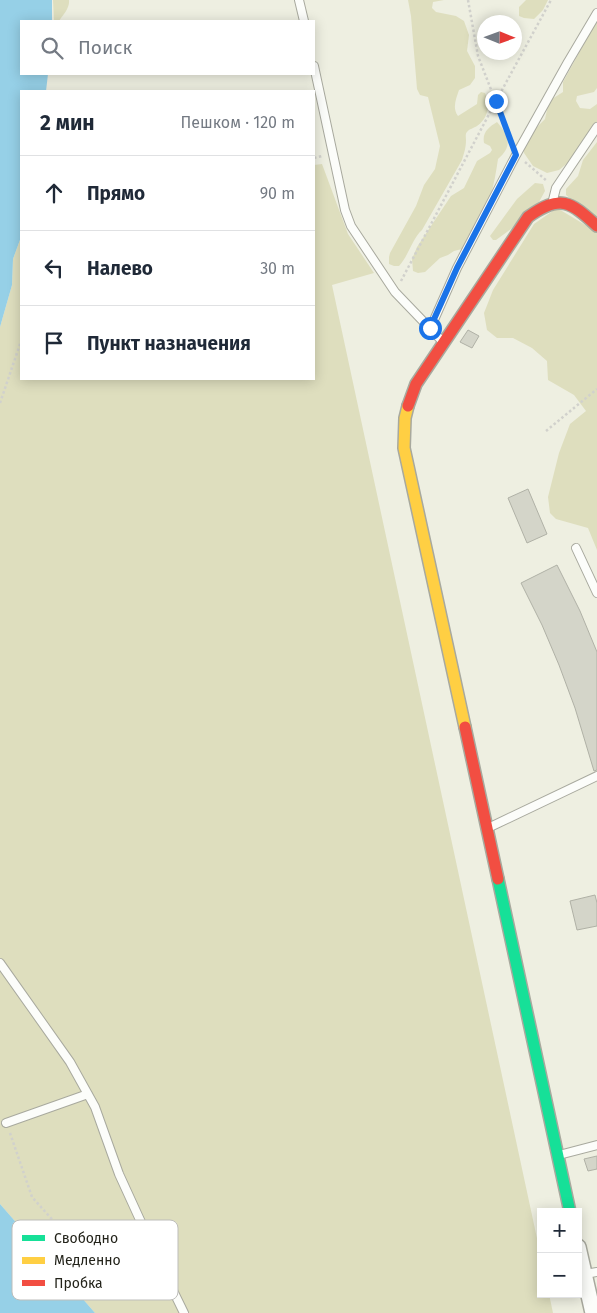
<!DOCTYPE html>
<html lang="ru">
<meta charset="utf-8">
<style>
:root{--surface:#fff;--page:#f6f6f7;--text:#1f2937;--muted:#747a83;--line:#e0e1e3}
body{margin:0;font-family:"Fira Sans",sans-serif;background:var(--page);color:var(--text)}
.controls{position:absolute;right:15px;bottom:15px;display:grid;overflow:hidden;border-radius:0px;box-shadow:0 2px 12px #0003}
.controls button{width:45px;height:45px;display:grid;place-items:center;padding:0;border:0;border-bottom:1px solid var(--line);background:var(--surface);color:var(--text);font:25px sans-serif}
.compass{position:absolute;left:477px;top:15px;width:45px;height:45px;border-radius:50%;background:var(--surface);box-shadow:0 2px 12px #0003;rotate:91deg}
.stop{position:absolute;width:15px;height:15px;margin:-11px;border:4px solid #1a73e8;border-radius:50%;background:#fff}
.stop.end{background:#1a73e8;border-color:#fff;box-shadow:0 1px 5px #0008}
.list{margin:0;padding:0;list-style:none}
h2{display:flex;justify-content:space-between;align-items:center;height:65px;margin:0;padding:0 20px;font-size:21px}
h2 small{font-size:16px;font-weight:400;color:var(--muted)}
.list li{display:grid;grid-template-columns:32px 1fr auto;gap:15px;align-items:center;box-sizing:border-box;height:75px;padding:0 20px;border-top:1px solid var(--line)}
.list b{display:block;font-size:19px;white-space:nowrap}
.list em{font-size:16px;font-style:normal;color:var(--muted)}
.icon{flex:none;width:28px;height:28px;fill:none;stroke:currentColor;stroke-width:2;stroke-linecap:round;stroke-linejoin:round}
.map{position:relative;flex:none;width:597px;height:1313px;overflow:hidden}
.search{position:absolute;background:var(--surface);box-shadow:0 2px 12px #0003;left:20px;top:20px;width:295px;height:55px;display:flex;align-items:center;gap:12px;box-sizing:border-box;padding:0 18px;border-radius:0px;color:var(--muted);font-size:19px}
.panel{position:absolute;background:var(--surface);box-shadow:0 2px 12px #0003;left:20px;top:90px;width:295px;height:290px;border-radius:0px}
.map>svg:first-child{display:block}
.green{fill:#dedebe}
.water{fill:#96d0e7}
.building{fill:#d4d5c9;stroke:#b0b1a6}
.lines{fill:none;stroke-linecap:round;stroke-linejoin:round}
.lane-casing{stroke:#a8a99e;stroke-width:10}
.street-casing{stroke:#a8a99e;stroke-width:18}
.fast-casing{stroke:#a8a99e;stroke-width:14}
.slow-casing{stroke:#a8a99e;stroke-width:14}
.jam-casing{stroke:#a8a99e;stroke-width:14}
.path{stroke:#d1d1cc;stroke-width:2.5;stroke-dasharray:2.5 2.5;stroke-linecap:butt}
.lane{stroke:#fcfdfa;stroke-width:8}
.street{stroke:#fcfdfa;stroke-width:15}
.fast{stroke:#16e098;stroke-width:11}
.slow{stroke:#ffcf43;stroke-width:11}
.jam{stroke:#f24e42;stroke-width:11}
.route{stroke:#1a73e8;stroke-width:6}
.key{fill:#fff;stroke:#bdbdba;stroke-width:1}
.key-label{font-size:14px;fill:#23231a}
</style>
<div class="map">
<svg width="597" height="1313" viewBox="0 0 597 1313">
<rect width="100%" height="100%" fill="#eeefe1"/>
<path class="green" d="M 53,0 L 69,0 C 70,8 63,15 59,21 L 54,21 Z
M 408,0 L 444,0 L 433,2 L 432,8 L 436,12 L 456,16 L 464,21 L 469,35 L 467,51 L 475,66 L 475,78 L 470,85 L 459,90 C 456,99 452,108 458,116 L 477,104 L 478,95 L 481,92 L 485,93 C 490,105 489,117 477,126 C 474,128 469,129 467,132 C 465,134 466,138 466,140 C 466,148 464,153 462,160 L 422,230 C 412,239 409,255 399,266 L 394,266 L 389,264 L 389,257 L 390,253 L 416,206 L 424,185 L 435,169 L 440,146 L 428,97 L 420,95 L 417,89 L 411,16 Z
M 526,0 L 548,0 L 543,10 L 534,19 L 524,18 L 519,16 L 519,7 Z
M 597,20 L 597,88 L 594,92 L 577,96 L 576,101 L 580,108 L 590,109 L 597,104 L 597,128 L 570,161 L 559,170 L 547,173 L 533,166 L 524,153 L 523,143 L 533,131 L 545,119 L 549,101 L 563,92 L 563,82 Z
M 497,122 C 509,136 513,146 498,159 C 496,172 494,185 490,197 C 484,213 471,234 462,249 L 454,251 L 448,255 L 440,258 L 425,272 L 418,273 L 413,271 L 412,259 L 417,247 L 451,196 L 464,188 L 477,161 L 490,153 L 492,150 L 490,146 L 484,143 C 482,132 489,127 497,122 Z
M 597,142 L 597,221 L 566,195 L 566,189 L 578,176 L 583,160 Z
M 322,164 L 348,234 L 374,273 L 332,285 L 541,1257 L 541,1294 L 549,1294 L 553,1313 L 95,1313 L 0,1204 L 0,327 L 12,285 L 13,259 L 21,237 L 21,379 L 314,379 L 314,165 Z
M 535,183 L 543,184 L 545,191 L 539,202 L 511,229 L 496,240 L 493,240 L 490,236 L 517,199 Z
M 557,208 L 597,232 L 597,550 L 588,528 L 556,519 L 550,513 L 548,497 L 559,453 L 570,424 L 586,411 L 574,395 L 548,380 L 547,361 L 532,348 L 513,338 L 497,338 L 487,330 L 484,313 L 493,290 L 534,224 Z"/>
<path class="water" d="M 0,0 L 52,0 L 52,21 L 21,21 L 21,74 L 48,74 L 46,91 L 21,91 L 21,237 L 13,259 L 12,285 L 0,327 Z
M 0,1204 L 95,1313 L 0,1313 Z"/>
<path class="building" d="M 468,330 L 479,336 L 472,348 L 460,342 Z
M 528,489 L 547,534 L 527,543 L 508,498 Z
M 557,565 L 580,611 L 597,652 L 597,770 L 594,771 L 575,708 L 559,665 L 542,625 L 521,583 Z
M 595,895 L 597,903 L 597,926 L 577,930 L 570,901 Z
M 597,1156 L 597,1169 L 588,1171 L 584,1159 Z"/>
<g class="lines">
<g class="lane-casing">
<path id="lane" d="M 299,0 L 304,21
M 314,66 L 345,210 L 351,226 L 395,292 L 443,342
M 553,200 L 556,188 L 597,127
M 430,329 L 457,268 L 516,155 L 568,62 L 597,13
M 576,548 L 597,593
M 488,828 L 597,776
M 0,963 L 70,1062 L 95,1107 L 119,1174 L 162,1268 L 184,1313
M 6,1123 L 88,1094
M 559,1155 L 597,1145
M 81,1252 L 123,1270 L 162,1268
M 585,1274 L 597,1272"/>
</g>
<g class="street-casing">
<path id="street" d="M 578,1247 L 593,1313"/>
</g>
<g class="fast-casing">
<path id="fast" d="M 498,879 L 570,1212"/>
</g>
<g class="slow-casing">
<path id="slow" d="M 408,406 L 405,418 L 404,448 L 465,727"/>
</g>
<g class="jam-casing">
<path id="jam" d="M 408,406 L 416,384 L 528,217 C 560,194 570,201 597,226
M 465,727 L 498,879"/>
</g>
<path class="path" d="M 468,0 L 478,56 L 511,141
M 314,158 L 322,156
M 525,162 L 547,181
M 401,281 L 496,101 L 551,0
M 0,403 L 21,341
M 546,431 L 597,389
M 10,1133 L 32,1197 L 75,1245"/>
<use href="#lane" class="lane"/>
<use href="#street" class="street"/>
<use href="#fast" class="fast"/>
<use href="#slow" class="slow"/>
<use href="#jam" class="jam"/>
</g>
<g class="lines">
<path class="route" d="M 430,328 L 457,268 L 516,155 L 496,101"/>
</g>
<rect x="12" y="1220" width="166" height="80" rx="8" class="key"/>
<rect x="22" y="1235" width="23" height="6" fill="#16e098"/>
<rect x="22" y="1257" width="23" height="7" fill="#ffcf43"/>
<rect x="22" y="1280" width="23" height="6" fill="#f24e42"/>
<g class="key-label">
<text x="54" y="1243">Свободно</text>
<text x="54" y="1265">Медленно</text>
<text x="54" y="1288">Пробка</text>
</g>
</svg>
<div class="controls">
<button>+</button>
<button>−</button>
</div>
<svg class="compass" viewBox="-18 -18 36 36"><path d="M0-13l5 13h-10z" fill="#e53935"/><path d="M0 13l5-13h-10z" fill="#747a83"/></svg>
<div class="stop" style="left:430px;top:328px"></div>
<div class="stop end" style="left:496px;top:101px"></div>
<div class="search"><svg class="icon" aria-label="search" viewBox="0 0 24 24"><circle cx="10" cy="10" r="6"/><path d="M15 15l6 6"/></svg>Поиск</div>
<section class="panel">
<h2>2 мин<small>Пешком · 120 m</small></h2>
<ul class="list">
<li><svg class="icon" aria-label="ahead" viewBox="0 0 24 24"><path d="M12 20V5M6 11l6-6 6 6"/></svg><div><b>Прямо</b></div><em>90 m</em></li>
<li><svg class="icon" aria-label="left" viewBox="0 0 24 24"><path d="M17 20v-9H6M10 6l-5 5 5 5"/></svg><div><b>Налево</b></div><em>30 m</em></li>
<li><svg class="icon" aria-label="arrive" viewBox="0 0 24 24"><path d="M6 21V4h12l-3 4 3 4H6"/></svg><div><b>Пункт назначения</b></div></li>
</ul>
</section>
</div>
